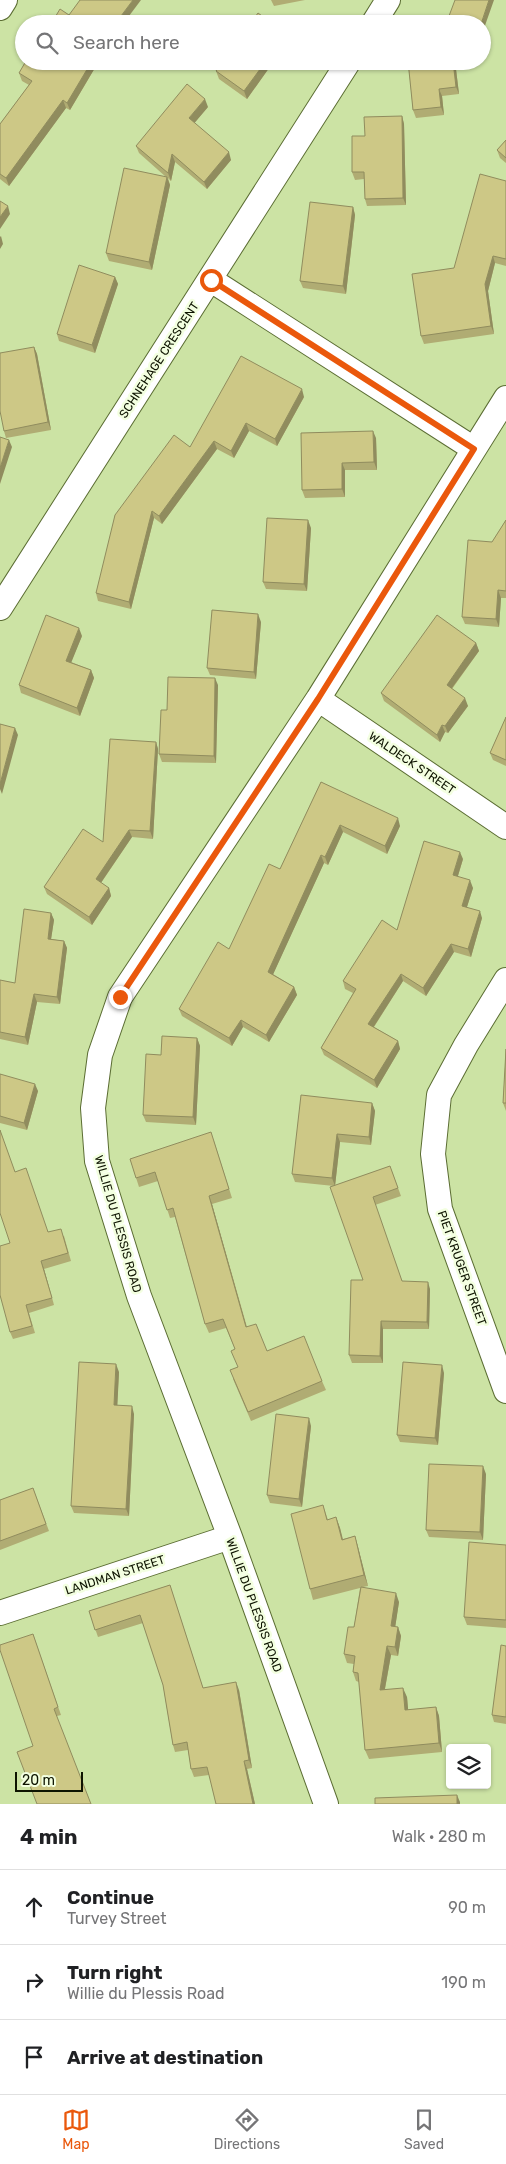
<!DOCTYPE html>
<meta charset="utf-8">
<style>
:root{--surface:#fff;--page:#f6f6f6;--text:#202124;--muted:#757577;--line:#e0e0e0;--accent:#ea580c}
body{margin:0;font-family:Rubik,sans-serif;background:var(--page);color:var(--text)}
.controls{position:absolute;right:15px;bottom:15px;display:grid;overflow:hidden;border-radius:5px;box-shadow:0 1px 4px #0004}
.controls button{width:45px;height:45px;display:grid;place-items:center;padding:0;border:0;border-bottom:1px solid var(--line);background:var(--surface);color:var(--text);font:25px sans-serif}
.scale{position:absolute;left:15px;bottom:12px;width:68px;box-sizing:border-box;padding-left:5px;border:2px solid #0e1401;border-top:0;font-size:14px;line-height:18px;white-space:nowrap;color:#0e1401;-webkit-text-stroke:4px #f3ffe0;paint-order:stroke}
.stop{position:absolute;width:15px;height:15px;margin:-11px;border:4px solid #ea580c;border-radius:50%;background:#fff}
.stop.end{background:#ea580c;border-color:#fff;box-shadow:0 1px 5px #0008}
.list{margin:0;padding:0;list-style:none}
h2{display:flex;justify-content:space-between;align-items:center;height:65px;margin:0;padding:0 20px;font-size:21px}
h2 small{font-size:16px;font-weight:400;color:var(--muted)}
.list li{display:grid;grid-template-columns:32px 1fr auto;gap:15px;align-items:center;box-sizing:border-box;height:75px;padding:0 20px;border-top:1px solid var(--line)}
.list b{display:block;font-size:19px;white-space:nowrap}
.list p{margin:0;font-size:16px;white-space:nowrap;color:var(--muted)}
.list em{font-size:16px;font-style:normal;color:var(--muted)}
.icon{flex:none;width:28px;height:28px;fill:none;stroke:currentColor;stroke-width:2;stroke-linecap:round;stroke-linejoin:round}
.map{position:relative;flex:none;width:506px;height:1804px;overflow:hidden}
.search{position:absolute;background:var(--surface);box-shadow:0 1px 4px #0004;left:15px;right:15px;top:15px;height:55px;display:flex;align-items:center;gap:12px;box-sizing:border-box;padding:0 18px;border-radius:28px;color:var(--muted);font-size:19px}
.sheet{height:290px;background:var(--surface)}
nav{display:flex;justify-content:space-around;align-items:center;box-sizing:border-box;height:70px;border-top:1px solid var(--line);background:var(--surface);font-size:14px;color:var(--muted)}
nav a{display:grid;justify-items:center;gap:2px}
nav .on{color:var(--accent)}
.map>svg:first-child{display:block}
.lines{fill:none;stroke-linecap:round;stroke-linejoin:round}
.minor-casing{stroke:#5b6d33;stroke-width:26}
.minor{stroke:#fff;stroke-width:24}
.wall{fill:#b0ac73}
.shaded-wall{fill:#908c5e}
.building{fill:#cdc886;stroke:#908c5e}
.route{stroke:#ea580c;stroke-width:6}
.labels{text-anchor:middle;stroke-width:5;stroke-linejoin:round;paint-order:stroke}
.street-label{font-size:12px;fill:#0e1401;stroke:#f3ffe0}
</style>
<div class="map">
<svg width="506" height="1804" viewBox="0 0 506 1804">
<rect width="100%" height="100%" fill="#cce3a4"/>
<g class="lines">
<g class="minor-casing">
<path id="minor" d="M 0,8 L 5,0
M 373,24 L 388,0
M 211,280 L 474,449
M 0,608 L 349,61
M 318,699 L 506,827
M 506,980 L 466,1045 L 439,1095 L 433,1154 L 440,1209 L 506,1391
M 0,1613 L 230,1537
M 326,1804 L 230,1537 L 139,1296 L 97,1161 L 93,1108 L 100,1055 L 120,997 L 318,699 L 506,398"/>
</g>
<use href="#minor" class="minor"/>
</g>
<path class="wall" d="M 271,0 L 305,0 L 274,6 Z
M 26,61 L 99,61 L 70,110 L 66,108 L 9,186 L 0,179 L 0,124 L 29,85 L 22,81 L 19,73 Z
M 223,61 L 274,61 L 247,99 L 219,79 L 216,71 Z
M 408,61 L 455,61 L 459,94 L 442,96 L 444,115 L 416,118 L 413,110 Z
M 208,107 L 194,123 L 231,160 L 207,189 L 175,162 L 171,181 L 168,178 L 170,185 L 152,270 L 109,261 L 106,253 L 166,177 L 139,153 L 136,146 Z
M 402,116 L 404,124 L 406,205 L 367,206 L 365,199 L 364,179 L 355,180 L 352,172 L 365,136 Z
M 506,140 L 506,163 L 500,158 L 497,150 Z
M 506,181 L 506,266 L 495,263 L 488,291 L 494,334 L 424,344 L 421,336 Z
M 353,207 L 355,215 L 346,294 L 303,288 L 300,281 Z
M 115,277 L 118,284 L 95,353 L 59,341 L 57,334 Z
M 34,347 L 37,354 L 51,430 L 6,438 L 4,431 Z
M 304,397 L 277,446 L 249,431 L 234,458 L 217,449 L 162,524 L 154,518 L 131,609 L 98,601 L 96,593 L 190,447 Z
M 376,438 L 377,470 L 345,470 L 345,497 L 305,498 L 302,490 Z
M 506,520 L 506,598 L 501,598 L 499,627 L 465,624 L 462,617 L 492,542 Z
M 311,528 L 307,591 L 266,589 L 263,582 Z
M 261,622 L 256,679 L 210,675 L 207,668 Z
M 82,636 L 71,662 L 91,670 L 94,678 L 80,716 L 21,693 L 19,685 Z
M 476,643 L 479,651 L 452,689 L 468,706 L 448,733 L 445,732 L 440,742 L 384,701 L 381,693 Z
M 218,685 L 216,763 L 162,762 L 159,754 L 167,710 Z
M 506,717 L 506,766 L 493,760 L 490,753 Z
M 156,742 L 158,749 L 153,839 L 132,837 L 101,883 L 109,888 L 111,896 L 92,925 L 47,894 L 44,887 L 103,842 Z
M 321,782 L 400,826 L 387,854 L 343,832 L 328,865 L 324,863 L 273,974 L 294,987 L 297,995 L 269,1042 L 243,1027 L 232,1046 L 182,1016 L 179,1009 L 229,949 L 280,869 Z
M 463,859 L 458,876 L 473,888 L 467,907 L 482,918 L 471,957 L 454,952 L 426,996 L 403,981 L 374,1027 L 398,1041 L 400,1049 L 377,1088 L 324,1055 L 321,1048 L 353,993 L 345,989 L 343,981 L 397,930 Z
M 51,913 L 54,920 L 51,939 L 64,941 L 67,948 L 60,1004 L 37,1002 L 28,1045 L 0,1039 L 0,980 L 15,983 Z
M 197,1038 L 200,1046 L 196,1125 L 146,1122 L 143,1115 L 161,1055 Z
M 506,1049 L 506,1111 L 503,1103 Z
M 0,1074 L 38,1091 L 27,1130 L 0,1123 Z
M 372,1103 L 375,1111 L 371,1145 L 340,1142 L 335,1186 L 390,1166 L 401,1196 L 375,1205 L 402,1281 L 430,1289 L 429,1329 L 383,1329 L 383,1363 L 352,1363 L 349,1355 L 363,1280 L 334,1186 L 295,1182 L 292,1174 Z
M 214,1141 L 232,1198 L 212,1204 L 247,1327 L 267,1351 L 322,1381 L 326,1390 L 251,1421 L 233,1379 L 238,1367 L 235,1349 L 226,1328 L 209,1333 L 205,1324 L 175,1217 L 170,1218 L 158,1181 L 139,1187 L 130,1159 Z
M 15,1172 L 48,1232 L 64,1236 L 71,1261 L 44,1269 L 54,1305 L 29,1313 L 35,1333 L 13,1339 L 10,1332 L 10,1243 Z
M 119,1372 L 117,1405 L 134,1414 L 129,1516 L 74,1513 L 71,1506 Z
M 444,1373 L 438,1445 L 400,1442 L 397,1435 Z
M 311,1426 L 302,1507 L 270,1503 L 267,1495 Z
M 486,1474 L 483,1540 L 429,1537 L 426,1530 Z
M 33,1488 L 49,1531 L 0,1550 L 0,1500 Z
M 323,1505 L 328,1520 L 336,1517 L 340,1528 L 343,1539 L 355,1536 L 358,1547 L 368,1586 L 363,1587 L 399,1602 L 395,1627 L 398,1627 L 401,1636 L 398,1656 L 391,1655 L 385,1689 L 407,1697 L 408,1710 L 436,1707 L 439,1716 L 442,1752 L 369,1759 L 365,1750 L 359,1682 L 356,1681 L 353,1672 L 354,1664 L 347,1663 L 344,1654 L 354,1627 L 360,1588 L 313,1600 L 310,1589 Z
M 506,1545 L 506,1628 L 467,1625 L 464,1617 Z
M 170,1585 L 203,1688 L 239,1690 L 252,1768 L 247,1769 L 255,1804 L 216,1804 L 209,1775 L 194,1777 L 191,1769 L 188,1750 L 175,1752 L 173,1745 L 163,1685 L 143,1623 L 98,1637 L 89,1611 Z
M 33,1634 L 61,1715 L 57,1716 L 33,1746 Z
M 506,1646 L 506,1724 L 494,1722 L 492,1715 Z"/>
<path class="shaded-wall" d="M 133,0 L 141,0 L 123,24 L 115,24 Z
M 489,0 L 494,0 L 482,34 L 482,24 L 481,24 Z
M 92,61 L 99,61 L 70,110 L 67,103 Z
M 266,61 L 274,61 L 247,99 L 244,91 Z
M 453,61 L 455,61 L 459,94 L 456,87 Z
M 439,89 L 442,96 L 444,115 L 441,107 Z
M 205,99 L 208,107 L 192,126 L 189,118 Z
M 63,100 L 66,108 L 9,186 L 6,178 Z
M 402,116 L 404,124 L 406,205 L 403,198 Z
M 229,152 L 231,160 L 207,189 L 204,182 Z
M 172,154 L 175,162 L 171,181 L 168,173 Z
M 167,177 L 170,185 L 152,270 L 149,262 Z
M 8,206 L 10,214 L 0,229 L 0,217 Z
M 353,207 L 355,215 L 346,294 L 343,286 Z
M 1,236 L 3,244 L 0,249 L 0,237 Z
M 493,256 L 495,263 L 488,291 L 494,334 L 491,326 L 485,284 Z
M 115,277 L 118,284 L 95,353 L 92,345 Z
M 34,347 L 37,354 L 51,430 L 48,422 Z
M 302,389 L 304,397 L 277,446 L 275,439 Z
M 246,423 L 249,431 L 234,458 L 231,451 Z
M 373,431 L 376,438 L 377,470 L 374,462 Z
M 9,440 L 12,447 L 0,484 L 0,468 Z
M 214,441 L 217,449 L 162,524 L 159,516 Z
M 342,463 L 345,470 L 345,497 L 342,489 Z
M 152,511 L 154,518 L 131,609 L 129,602 Z
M 308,520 L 311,528 L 307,591 L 304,584 Z
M 498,590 L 501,598 L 499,627 L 496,619 Z
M 258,614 L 261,622 L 256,679 L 254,672 Z
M 79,628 L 82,636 L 69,668 L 66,661 Z
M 476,643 L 479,651 L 449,692 L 447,685 Z
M 91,670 L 94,678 L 80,716 L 77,708 Z
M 215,678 L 218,685 L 216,763 L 214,756 Z
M 465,698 L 468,706 L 448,733 L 445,726 Z
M 442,725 L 445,732 L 440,742 L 437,735 Z
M 15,728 L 18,735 L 2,794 L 0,789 L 0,784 Z
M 156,742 L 158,749 L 153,839 L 150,831 Z
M 398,818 L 400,826 L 387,854 L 385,846 Z
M 340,825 L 343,832 L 328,865 L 325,857 Z
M 129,830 L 132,837 L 98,887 L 96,879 Z
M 460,852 L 463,859 L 456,882 L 453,875 Z
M 321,855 L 324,863 L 271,979 L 268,972 Z
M 470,880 L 473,888 L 465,913 L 462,906 Z
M 109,888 L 111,896 L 92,925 L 89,917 Z
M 480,911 L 482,918 L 471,957 L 468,949 Z
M 51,913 L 54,920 L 50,946 L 48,939 Z
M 64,941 L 67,948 L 60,1004 L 57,997 Z
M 451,944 L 454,952 L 426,996 L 423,988 Z
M 401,974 L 403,981 L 371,1031 L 368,1024 Z
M 294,987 L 297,995 L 269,1042 L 266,1035 Z
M 34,994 L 37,1002 L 28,1045 L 25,1037 Z
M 241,1020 L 243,1027 L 232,1046 L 229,1038 Z
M 197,1038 L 200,1046 L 196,1125 L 193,1117 Z
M 398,1041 L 400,1049 L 377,1088 L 374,1080 Z
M 35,1084 L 38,1091 L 27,1130 L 24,1123 Z
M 372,1103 L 375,1111 L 371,1145 L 369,1137 Z
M 337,1134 L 340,1142 L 335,1186 L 332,1178 Z
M 209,1196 L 212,1204 L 249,1336 L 246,1327 Z
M 41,1261 L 44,1269 L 54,1305 L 52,1298 Z
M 428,1282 L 430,1289 L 429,1329 L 427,1322 Z
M 381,1321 L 383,1329 L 383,1363 L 380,1356 Z
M 116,1364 L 119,1372 L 117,1413 L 114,1405 Z
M 442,1365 L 444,1373 L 438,1445 L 435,1438 Z
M 132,1406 L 134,1414 L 129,1516 L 126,1509 Z
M 309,1418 L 311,1426 L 302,1507 L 299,1499 Z
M 483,1466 L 486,1474 L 483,1540 L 480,1532 Z
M 336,1517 L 340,1528 L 345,1550 L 342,1540 Z
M 355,1536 L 358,1547 L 368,1586 L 364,1575 Z
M 396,1593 L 399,1602 L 394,1635 L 391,1626 Z
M 398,1627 L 401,1636 L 398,1656 L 395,1647 Z
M 387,1646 L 391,1655 L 383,1699 L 380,1690 Z
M 236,1682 L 239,1690 L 252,1768 L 249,1760 Z
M 403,1688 L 407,1697 L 409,1719 L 405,1710 Z
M 436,1707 L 439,1716 L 442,1752 L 439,1743 Z
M 244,1761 L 247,1769 L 255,1804 L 253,1804 Z
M 457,1795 L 460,1802 L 460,1804 L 457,1804 Z"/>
<path class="building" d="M 80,0 L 133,0 L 115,24 L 51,24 L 60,9 L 69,15 Z
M 455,0 L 489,0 L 481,24 L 446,24 Z
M 258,13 L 273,24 L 250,24 Z
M 26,61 L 92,61 L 67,103 L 63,100 L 6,178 L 0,174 L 0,124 L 32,81 L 19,73 Z
M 223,61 L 266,61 L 244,91 L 216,71 Z
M 408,61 L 453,61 L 456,87 L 439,89 L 441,107 L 413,110 Z
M 187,84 L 205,99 L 189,118 L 229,152 L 204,182 L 172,154 L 168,173 L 136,146 Z
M 402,116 L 403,198 L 365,199 L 364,172 L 352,172 L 352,136 L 365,136 L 364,117 Z
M 506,140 L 506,158 L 497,150 Z
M 124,168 L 167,177 L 149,262 L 106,253 Z
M 480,174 L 506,181 L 506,259 L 493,256 L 485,284 L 491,326 L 421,336 L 412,274 L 454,268 Z
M 0,201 L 8,206 L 0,217 Z
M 310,202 L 353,207 L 343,286 L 300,281 Z
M 79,265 L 115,277 L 92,345 L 57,334 Z
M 34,347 L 48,422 L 4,431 L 0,411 L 0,353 Z
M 241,356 L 302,389 L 275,439 L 246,423 L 231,451 L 214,441 L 159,516 L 152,511 L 129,602 L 96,593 L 115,515 L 174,435 L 190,447 Z
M 373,431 L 374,462 L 342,463 L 342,489 L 302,490 L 301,433 Z
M 0,437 L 9,440 L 0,468 Z
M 267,518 L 308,520 L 304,584 L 263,582 Z
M 506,520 L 506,591 L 498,590 L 496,619 L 462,617 L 468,540 L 492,542 Z
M 212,610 L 258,614 L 254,672 L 207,668 Z
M 46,615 L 79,628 L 66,661 L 91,670 L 77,708 L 19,685 Z
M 437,615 L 476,643 L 447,685 L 465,698 L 445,726 L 442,725 L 437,735 L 381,693 Z
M 168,677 L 215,678 L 214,756 L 159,754 L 161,710 L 167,710 Z
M 506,717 L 506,760 L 490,753 Z
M 0,724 L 15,728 L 0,784 Z
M 110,739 L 156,742 L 150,831 L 129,830 L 96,879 L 109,888 L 89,917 L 44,887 L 83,829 L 103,842 Z
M 321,782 L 398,818 L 385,846 L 340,825 L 325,857 L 321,855 L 268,972 L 294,987 L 266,1035 L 241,1020 L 229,1038 L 179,1009 L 218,942 L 229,949 L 269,864 L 280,869 Z
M 424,841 L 460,852 L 453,875 L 470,880 L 462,906 L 480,911 L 468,949 L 451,944 L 423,988 L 401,974 L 368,1024 L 398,1041 L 374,1080 L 321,1048 L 356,989 L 343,981 L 382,920 L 397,930 Z
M 24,909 L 51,913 L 48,939 L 64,941 L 57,997 L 34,994 L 25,1037 L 0,1032 L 0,980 L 15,983 Z
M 162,1036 L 197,1038 L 193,1117 L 143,1115 L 146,1054 L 161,1055 Z
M 506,1049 L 506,1103 L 503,1103 Z
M 0,1074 L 35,1084 L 24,1123 L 0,1116 Z
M 301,1095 L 372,1103 L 369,1137 L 337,1134 L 332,1178 L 292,1174 Z
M 0,1130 L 15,1172 L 26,1168 L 48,1232 L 61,1229 L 68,1253 L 41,1261 L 52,1298 L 26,1305 L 32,1326 L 10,1332 L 0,1295 L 0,1246 L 10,1243 L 0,1213 Z
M 211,1132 L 229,1189 L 209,1196 L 246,1327 L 256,1324 L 267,1351 L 304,1336 L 322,1381 L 248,1412 L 230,1370 L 238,1367 L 231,1351 L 235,1349 L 223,1319 L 205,1324 L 173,1208 L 167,1210 L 155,1172 L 136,1178 L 130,1159 Z
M 390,1166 L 398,1188 L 373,1197 L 402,1281 L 428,1282 L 427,1322 L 381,1321 L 380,1356 L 349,1355 L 351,1280 L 363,1280 L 330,1187 Z
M 79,1362 L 116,1364 L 114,1405 L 132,1406 L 126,1509 L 71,1506 Z
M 403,1362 L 442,1365 L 435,1438 L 397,1435 Z
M 276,1414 L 309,1418 L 299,1499 L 267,1495 Z
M 429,1464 L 483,1466 L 480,1532 L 426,1530 Z
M 33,1488 L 46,1524 L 0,1541 L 0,1500 Z
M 323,1505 L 327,1520 L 336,1517 L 342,1540 L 355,1536 L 364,1575 L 310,1589 L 291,1514 Z
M 469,1542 L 506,1545 L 506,1620 L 464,1617 Z
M 170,1585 L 203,1688 L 236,1682 L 249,1760 L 244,1761 L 253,1804 L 216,1804 L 207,1767 L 191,1769 L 187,1742 L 173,1745 L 163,1685 L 140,1615 L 95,1630 L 89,1611 Z
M 361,1587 L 396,1593 L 391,1626 L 398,1627 L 395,1647 L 387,1646 L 380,1690 L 403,1688 L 405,1710 L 436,1707 L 439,1743 L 365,1750 L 358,1673 L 353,1672 L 355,1656 L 344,1654 L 348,1627 L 354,1627 Z
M 33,1634 L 58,1707 L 54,1709 L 91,1804 L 37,1804 L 17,1752 L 33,1746 L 0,1650 L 0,1645 Z
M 501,1645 L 506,1646 L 506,1717 L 492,1715 Z
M 457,1795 L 457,1804 L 375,1804 L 375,1798 Z"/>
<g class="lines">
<path class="route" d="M 120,997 L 318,699 L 474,449 L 211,280"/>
</g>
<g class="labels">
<g class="street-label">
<text transform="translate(159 360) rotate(-57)" y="4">SCHNEHAGE CRESCENT</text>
<text transform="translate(412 763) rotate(34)" y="4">WALDECK STREET</text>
<text transform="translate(118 1224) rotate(74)" y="4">WILLIE DU PLESSIS ROAD</text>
<text transform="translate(462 1268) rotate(70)" y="4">PIET KRUGER STREET</text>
<text transform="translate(115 1575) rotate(-18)" y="4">LANDMAN STREET</text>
<text transform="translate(254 1605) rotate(70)" y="4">WILLIE DU PLESSIS ROAD</text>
</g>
</g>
</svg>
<div class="controls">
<button><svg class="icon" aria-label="layers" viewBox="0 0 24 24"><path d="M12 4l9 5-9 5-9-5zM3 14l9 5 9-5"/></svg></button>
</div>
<div class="scale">20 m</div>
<div class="stop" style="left:211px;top:280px"></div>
<div class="stop end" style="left:120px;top:997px"></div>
<div class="search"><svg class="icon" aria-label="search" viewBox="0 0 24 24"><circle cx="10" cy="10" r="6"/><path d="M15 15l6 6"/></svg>Search here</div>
</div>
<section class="sheet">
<h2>4 min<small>Walk · 280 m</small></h2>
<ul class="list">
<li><svg class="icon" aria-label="ahead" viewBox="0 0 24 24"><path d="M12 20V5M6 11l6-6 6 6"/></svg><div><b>Continue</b><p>Turvey Street</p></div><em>90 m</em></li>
<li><svg class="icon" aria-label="right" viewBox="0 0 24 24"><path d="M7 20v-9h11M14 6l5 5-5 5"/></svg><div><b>Turn right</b><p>Willie du Plessis Road</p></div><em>190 m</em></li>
<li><svg class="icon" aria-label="arrive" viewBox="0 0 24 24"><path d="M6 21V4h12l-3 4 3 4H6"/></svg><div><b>Arrive at destination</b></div></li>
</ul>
</section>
<nav>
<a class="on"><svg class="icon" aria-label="map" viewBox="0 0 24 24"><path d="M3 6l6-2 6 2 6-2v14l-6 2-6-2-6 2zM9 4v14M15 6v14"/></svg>Map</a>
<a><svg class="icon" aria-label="directions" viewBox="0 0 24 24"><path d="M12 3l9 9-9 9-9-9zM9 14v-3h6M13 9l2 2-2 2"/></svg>Directions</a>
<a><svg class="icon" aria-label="saved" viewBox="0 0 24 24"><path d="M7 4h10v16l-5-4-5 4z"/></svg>Saved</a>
</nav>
